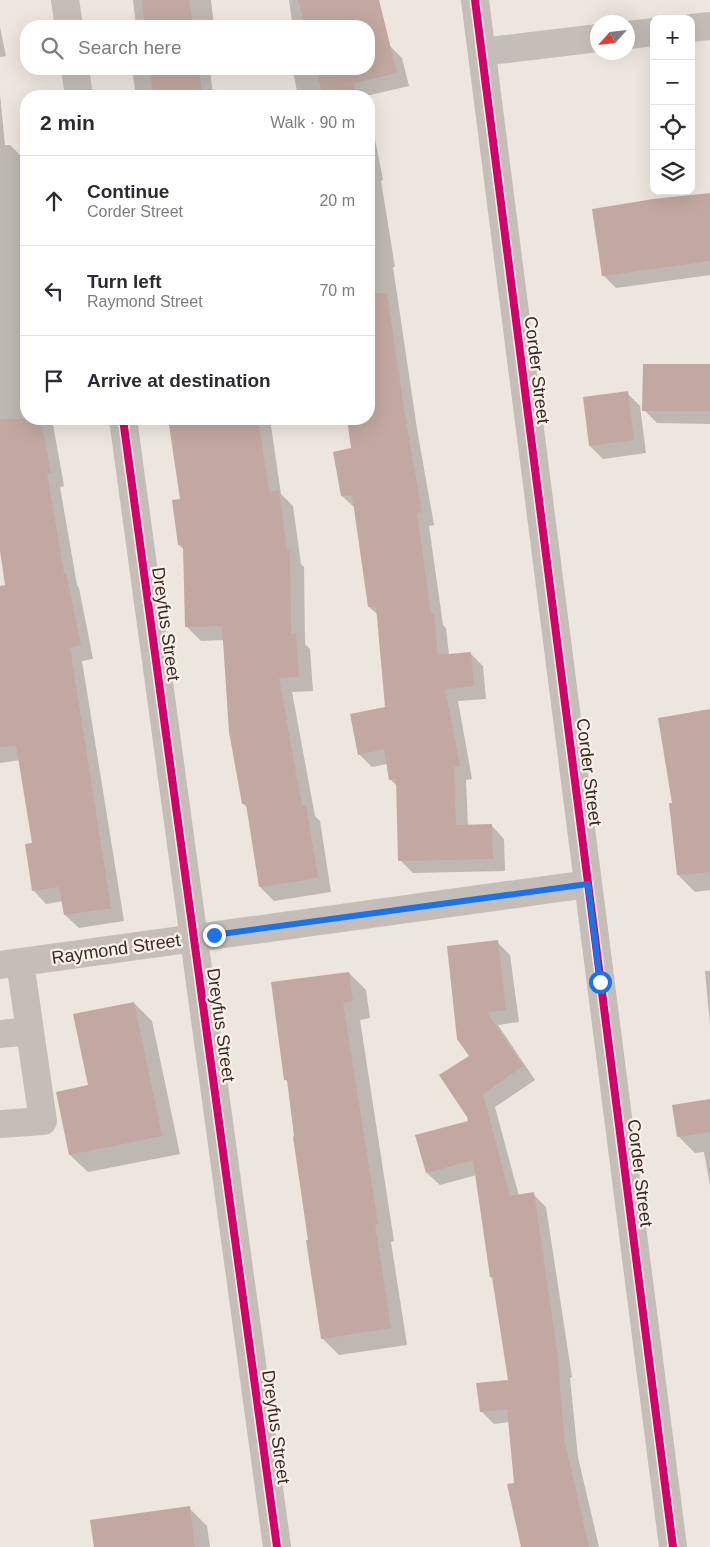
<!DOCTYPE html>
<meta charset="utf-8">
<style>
:root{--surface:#fff;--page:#f2f2f3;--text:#2b2b33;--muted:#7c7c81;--line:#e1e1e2}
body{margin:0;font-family:Helvetica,sans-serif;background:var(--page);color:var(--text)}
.controls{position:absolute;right:15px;top:15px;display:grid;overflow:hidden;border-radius:10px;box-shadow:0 5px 20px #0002}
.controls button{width:45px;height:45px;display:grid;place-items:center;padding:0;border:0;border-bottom:1px solid var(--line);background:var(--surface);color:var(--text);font:25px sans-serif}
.compass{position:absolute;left:590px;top:15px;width:45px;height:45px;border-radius:50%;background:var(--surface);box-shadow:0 5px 20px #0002;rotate:243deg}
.stop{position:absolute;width:15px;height:15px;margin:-11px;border:4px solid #1a73e8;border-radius:50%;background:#fff}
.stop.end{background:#1a73e8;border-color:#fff;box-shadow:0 1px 5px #0008}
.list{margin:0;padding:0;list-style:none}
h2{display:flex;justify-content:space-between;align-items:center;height:65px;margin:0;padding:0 20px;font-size:21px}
h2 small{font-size:16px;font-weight:400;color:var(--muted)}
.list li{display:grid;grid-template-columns:32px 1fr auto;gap:15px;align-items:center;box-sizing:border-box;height:90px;padding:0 20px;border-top:1px solid var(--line)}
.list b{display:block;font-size:19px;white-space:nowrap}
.list p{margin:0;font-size:16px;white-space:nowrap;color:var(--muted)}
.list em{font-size:16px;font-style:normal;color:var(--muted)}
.icon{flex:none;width:28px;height:28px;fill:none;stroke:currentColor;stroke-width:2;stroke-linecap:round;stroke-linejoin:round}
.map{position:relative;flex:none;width:710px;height:1547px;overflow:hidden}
.search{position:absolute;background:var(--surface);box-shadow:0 5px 20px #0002;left:20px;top:20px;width:355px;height:55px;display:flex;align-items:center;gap:12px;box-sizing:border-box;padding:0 18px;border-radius:20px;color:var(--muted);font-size:19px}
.panel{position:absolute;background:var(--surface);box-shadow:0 5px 20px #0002;left:20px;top:90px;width:355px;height:335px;border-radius:20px}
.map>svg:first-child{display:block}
.shadow{fill:#0003}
.building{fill:#c2a8a0}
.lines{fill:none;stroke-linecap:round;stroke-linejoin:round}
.minor{stroke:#c5beb8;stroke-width:28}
.cycleway-casing{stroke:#faf0e5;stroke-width:11}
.cycleway{stroke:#d6006c;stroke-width:8}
.route{stroke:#1a73e8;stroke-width:6}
.labels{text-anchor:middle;stroke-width:4.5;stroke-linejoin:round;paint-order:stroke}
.street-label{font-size:18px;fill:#362b26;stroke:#faf0e5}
</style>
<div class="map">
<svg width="710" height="1547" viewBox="0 0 710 1547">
<rect width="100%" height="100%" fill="#ede6df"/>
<path class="shadow" d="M 133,0 L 211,0 L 214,26 L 136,26 Z
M 289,0 L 354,0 L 365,20 L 366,26 L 274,26 L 292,21 Z
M 0,27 L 6,56 L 0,57 Z
M 369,36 L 372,49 L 389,45 L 402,58 L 409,86 L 366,96 L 298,96 L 294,76 L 286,69 L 369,69 Z
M 132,69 L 210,69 L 213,96 L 136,96 Z
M 0,94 L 5,145 L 10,145 L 23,158 L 26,179 L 26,419 L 52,419 L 64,486 L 60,487 L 77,585 L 79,588 L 93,659 L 82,661 L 124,921 L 79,928 L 65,915 L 63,901 L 46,904 L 33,890 L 34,844 L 20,760 L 0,763 L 0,587 L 7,586 L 0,543 Z
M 369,108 L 383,180 L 381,181 L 395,267 L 393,267 L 417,429 L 434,525 L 429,526 L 443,625 L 446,628 L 449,655 L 470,653 L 483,666 L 486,699 L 458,701 L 472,779 L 466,780 L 468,826 L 492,826 L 504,839 L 505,871 L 413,873 L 400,860 L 398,787 L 390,779 L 387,764 L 372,767 L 359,754 L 387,708 L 378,615 L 369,607 L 355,508 L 342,496 L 353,449 L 348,419 L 369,419 Z
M 710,195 L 710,275 L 616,288 L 603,275 Z
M 710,366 L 710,424 L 657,423 L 644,410 Z
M 627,393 L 640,406 L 646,453 L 603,459 L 590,446 L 584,398 Z
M 169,419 L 270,419 L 281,494 L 293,506 L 301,564 L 304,567 L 305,644 L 310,649 L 313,691 L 292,692 L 315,816 L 320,821 L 331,892 L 274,901 L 260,887 L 248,808 L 243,804 L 224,640 L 201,641 L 186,626 L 184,550 L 179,545 L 182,500 Z
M 710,710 L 710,890 L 695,892 L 678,875 L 674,804 Z
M 497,942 L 510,955 L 519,1022 L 498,1025 L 535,1080 L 495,1107 L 519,1196 L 533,1194 L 546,1207 L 572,1377 L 570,1378 L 578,1457 L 599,1547 L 522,1547 L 509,1422 L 494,1424 L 481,1411 L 509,1381 L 493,1279 L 491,1277 L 477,1175 L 440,1185 L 427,1173 L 469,1122 L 470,1056 Z
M 705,971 L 710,971 L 710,1025 Z
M 349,973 L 366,990 L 370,1018 L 360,1020 L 394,1241 L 391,1242 L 407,1345 L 339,1355 L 322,1338 L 289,1083 L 286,1080 Z
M 134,1003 L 152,1021 L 180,1154 L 88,1172 L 70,1155 Z
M 710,1100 L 710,1185 L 704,1152 L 695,1153 L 678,1136 Z
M 189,1508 L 207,1526 L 210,1547 L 95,1547 Z"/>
<path class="building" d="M 142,0 L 189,0 L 193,26 L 145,26 Z
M 298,0 L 379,0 L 397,73 L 354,83 L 357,96 L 323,96 L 316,69 L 369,69 L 369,26 L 305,26 Z
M 150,69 L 199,69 L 202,96 L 153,96 Z
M 710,193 L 710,261 L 602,276 L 592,209 L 653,199 Z
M 387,293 L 405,415 L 422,512 L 417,513 L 431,614 L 434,614 L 438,655 L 471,652 L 474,686 L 445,689 L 460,766 L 454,767 L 456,825 L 492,824 L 493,859 L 398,861 L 396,779 L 389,780 L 384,749 L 358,755 L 350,714 L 385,707 L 376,606 L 368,607 L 352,495 L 341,496 L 333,452 L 351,448 L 347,419 L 369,419 L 369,294 Z
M 643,364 L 710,364 L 710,411 L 642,411 Z
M 628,391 L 634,440 L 589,446 L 583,397 Z
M 0,419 L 41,419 L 51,473 L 47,473 L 64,573 L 66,573 L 81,645 L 70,648 L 111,908 L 64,915 L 59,887 L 32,891 L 25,844 L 32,843 L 16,745 L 0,747 L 0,586 L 5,585 L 0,551 Z
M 209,419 L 258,419 L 269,492 L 279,490 L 287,551 L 290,551 L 291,634 L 296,634 L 299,677 L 279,678 L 302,806 L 306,806 L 318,878 L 259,887 L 246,804 L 242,804 L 229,732 L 222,626 L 185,627 L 183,545 L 178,545 L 172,500 L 180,499 L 169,425 Z
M 710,709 L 710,872 L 677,875 L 669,803 L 672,803 L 658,718 Z
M 498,940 L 506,1010 L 487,1012 L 523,1066 L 483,1094 L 510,1196 L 534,1192 L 559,1365 L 558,1365 L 565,1443 L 589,1547 L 521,1547 L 507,1484 L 514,1483 L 507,1409 L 480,1412 L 476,1383 L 508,1380 L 492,1277 L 490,1277 L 473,1160 L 426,1173 L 415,1135 L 468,1121 L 467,1117 L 439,1075 L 469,1056 L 457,1039 L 447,946 Z
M 349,972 L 353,1001 L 343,1003 L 378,1224 L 375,1225 L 391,1328 L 321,1339 L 306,1240 L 308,1240 L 293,1137 L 294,1136 L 287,1080 L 284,1080 L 271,982 Z
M 134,1002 L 162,1136 L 69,1155 L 56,1092 L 88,1085 L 73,1014 Z
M 710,1099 L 710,1132 L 677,1137 L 672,1105 Z
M 190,1506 L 195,1547 L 94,1547 L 90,1520 Z"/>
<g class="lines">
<path class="minor" d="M 65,0 L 69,26
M 475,0 L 673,1547
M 691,28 L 710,26
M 628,35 L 654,32
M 482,52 L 598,38
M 75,69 L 79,96
M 123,419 L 277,1547
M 0,965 L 588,884
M 0,1034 L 30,1031
M 0,1124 L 43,1121 L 20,962"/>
<g class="cycleway-casing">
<path id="cycleway" d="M 475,0 L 673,1547
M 123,419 L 277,1547"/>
</g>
<use href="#cycleway" class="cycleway"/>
</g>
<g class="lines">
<path class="route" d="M 214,935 L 588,884 L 600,982"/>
</g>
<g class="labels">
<g class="street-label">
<text transform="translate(537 370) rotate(83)" y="6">Corder Street</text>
<text transform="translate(166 624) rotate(82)" y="6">Dreyfus Street</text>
<text transform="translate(589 772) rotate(83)" y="6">Corder Street</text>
<text transform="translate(116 949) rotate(-8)" y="6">Raymond Street</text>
<text transform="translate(221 1025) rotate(82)" y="6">Dreyfus Street</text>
<text transform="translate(640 1173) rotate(83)" y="6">Corder Street</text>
<text transform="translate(276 1427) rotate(82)" y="6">Dreyfus Street</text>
</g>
</g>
</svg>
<div class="controls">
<button>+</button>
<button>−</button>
<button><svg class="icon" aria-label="locate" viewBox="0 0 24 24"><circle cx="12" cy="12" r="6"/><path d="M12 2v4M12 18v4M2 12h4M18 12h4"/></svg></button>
<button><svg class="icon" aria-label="layers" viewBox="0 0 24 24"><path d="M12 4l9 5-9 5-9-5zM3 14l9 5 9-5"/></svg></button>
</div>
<svg class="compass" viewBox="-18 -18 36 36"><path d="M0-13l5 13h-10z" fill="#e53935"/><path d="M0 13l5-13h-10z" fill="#7c7c81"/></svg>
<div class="stop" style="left:600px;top:982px"></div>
<div class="stop end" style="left:214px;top:935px"></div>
<div class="search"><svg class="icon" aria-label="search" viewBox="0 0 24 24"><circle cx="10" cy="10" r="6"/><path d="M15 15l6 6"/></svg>Search here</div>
<section class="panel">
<h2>2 min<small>Walk · 90 m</small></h2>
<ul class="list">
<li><svg class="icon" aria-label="ahead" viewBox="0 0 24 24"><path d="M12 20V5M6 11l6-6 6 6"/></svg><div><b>Continue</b><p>Corder Street</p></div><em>20 m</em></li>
<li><svg class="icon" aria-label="left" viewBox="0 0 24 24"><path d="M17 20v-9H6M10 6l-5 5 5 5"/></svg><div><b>Turn left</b><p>Raymond Street</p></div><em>70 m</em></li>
<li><svg class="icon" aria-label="arrive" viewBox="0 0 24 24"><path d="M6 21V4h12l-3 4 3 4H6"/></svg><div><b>Arrive at destination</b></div></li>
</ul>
</section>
</div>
